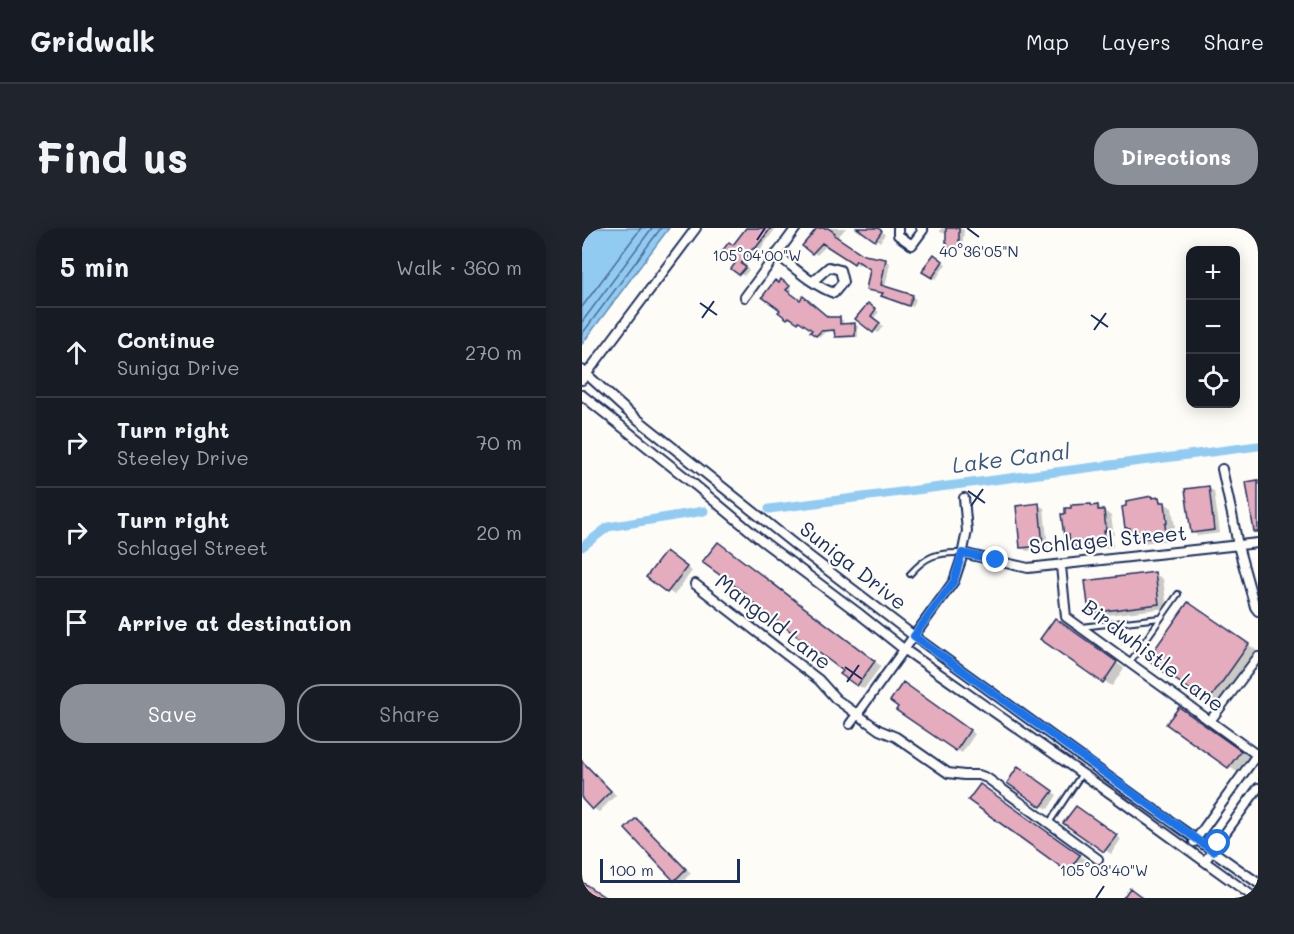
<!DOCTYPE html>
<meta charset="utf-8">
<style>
:root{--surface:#171b24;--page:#20242c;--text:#f1f3f6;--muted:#9ea1a6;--line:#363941;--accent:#8c9099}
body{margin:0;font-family:Mali,sans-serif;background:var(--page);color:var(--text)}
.controls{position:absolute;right:18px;top:18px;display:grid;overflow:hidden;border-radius:12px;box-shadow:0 3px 15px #0003}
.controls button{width:54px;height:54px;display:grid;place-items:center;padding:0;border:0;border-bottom:2px solid var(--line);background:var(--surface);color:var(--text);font:30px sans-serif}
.scale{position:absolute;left:18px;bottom:15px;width:140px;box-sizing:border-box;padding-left:6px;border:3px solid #1b2f5e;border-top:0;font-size:16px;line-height:21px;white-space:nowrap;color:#1b2f5e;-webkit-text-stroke:4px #fdfcf7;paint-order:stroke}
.stop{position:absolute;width:18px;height:18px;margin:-14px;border:4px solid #1a73e8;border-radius:50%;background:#fff}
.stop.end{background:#1a73e8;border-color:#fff;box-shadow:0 2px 6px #0008}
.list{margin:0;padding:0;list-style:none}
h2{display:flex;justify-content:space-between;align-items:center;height:78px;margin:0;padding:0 24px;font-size:26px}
h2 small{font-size:20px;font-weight:400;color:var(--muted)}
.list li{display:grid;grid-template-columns:39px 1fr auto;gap:18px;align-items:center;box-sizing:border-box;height:90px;padding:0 24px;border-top:2px solid var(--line)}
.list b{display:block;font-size:22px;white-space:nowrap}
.list p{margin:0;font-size:20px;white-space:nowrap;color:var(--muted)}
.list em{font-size:20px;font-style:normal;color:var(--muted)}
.actions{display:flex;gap:12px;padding:18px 24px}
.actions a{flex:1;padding:14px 0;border:2px solid var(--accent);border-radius:24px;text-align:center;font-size:21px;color:var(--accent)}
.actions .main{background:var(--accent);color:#fff}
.icon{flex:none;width:33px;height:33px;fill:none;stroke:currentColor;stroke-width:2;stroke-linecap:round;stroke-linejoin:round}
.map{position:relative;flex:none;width:676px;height:670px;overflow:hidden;border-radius:24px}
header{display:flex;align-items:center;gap:36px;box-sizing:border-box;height:84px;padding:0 30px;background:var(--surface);border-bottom:2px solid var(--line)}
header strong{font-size:28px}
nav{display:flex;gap:33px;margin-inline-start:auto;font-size:21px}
.intro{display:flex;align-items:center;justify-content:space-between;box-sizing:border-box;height:144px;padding:0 36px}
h1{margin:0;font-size:42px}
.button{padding:15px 27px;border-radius:24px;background:var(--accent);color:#fff;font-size:21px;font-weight:700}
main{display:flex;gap:36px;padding:0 36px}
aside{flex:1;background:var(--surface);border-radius:24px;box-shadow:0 3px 15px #0003}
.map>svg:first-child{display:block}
.water{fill:#92cbf1;stroke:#628db6;stroke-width:1.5}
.shadow{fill:#0003}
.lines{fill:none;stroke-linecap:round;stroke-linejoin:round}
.shore{stroke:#4b6d99;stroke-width:1.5}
.canal{stroke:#92cbf1;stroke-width:9}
.building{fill:#e5acbd;stroke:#1b2f5e;stroke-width:1.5}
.lane-casing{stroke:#1b2f5e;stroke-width:8}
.street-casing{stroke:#1b2f5e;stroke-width:12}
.lane{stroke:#fdfcf7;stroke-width:4}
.street{stroke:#fdfcf7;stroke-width:8}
.route{stroke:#1a73e8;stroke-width:8}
.ticks{fill:none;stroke:#1b2f5e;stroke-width:2}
.labels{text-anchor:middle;stroke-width:4.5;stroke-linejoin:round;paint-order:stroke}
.street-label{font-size:21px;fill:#1b2f5e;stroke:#fdfcf7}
.water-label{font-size:22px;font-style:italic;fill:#395683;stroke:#fdfcf7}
.ticks-label{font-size:15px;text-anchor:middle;fill:#1b2f5e;stroke:#fdfcf7;stroke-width:4.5;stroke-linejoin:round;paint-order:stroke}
</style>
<header>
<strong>Gridwalk</strong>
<nav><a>Map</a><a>Layers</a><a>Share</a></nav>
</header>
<div class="intro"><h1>Find us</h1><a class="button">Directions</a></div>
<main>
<aside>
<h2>5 min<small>Walk · 360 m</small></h2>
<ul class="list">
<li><svg class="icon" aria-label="ahead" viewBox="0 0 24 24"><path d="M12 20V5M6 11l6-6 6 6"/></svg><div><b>Continue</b><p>Suniga Drive</p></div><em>270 m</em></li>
<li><svg class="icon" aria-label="right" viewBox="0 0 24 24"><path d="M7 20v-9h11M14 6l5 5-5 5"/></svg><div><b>Turn right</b><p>Steeley Drive</p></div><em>70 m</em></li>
<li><svg class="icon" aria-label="right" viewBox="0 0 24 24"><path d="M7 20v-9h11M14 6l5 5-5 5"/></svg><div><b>Turn right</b><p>Schlagel Street</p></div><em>20 m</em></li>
<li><svg class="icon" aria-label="arrive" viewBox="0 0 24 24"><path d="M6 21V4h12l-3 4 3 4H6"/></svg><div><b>Arrive at destination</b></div></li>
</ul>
<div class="actions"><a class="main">Save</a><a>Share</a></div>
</aside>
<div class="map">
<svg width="676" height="670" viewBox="0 0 676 670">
<rect width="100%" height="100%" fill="#fdfcf7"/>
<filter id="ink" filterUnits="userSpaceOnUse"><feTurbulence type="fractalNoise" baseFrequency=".0167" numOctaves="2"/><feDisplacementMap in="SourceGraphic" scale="12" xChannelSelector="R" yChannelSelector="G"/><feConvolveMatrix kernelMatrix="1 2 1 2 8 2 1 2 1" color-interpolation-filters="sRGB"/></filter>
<g filter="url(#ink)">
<path class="water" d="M 0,0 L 87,0 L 0,116 Z"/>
<path class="shadow" d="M 177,0 L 194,0 L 178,22 L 176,21 L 172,25 L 162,39 L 167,42 L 162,48 L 151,41 L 156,33 L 152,19 Z
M 236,0 L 264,0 L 255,10 L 282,28 L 303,32 L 308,35 L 303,60 L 334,71 L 331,79 L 305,70 L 302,65 L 290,63 L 286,61 L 290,40 L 279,33 L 277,37 L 245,17 L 235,27 L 231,24 Z
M 272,0 L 294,0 L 303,6 L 298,14 L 281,3 L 279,5 Z
M 359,0 L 378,0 L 382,2 L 380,21 L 370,21 L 367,19 L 365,6 L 358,4 Z
M 355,30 L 364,36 L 354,51 L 350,49 Z
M 203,55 L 210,61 L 207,65 L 247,91 L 257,90 L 261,92 L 261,97 L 272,96 L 276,98 L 276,109 L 258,110 L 254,108 L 254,103 L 243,104 L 238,109 L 230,104 L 232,102 L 221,94 L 220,95 L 211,89 L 209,92 L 206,90 L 200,81 L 197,56 Z
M 289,79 L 297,84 L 291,91 L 301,98 L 296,105 L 276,91 Z
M 626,260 L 632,263 L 638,305 L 616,308 L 610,304 Z
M 570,270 L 577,271 L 590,280 L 593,299 L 590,300 L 592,312 L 558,315 L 550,311 L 550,302 L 544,299 L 545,274 Z
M 456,277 L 462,280 L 466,321 L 445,323 L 440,320 Z
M 509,277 L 516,278 L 529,288 L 532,307 L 529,307 L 531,319 L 498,323 L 489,318 L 489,310 L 483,307 Z
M 142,319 L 299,438 L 282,461 L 275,457 L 263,442 L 166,366 Z
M 90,328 L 110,343 L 92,367 L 67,349 Z
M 573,346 L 581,351 L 585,380 L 517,388 L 509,384 Z
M 615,380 L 674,422 L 634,477 L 627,472 Z
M 481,397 L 542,440 L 530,458 L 522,453 Z
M 327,459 L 393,506 L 380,525 L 375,522 Z
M 605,485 L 666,528 L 655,544 L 586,496 Z
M 0,534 L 5,537 L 34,567 L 17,584 L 11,580 L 0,569 Z
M 442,544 L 475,567 L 466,581 L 460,578 Z
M 405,562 L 504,632 L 494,646 L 487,642 Z
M 500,583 L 539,611 L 529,626 L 483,595 Z
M 54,592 L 60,596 L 109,645 L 99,655 L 93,651 Z"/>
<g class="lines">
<path class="shore" d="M 0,79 L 59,0
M 0,94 L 70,0
M 0,106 L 79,0"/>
<path class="canal" d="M 187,281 L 676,218
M 0,319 L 26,299 L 122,283"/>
</g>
<path class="building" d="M 164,0 L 189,0 L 173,21 L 172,20 L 168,23 L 159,36 L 164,39 L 157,47 L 149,41 L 154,34 L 140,23 L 147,14 L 151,17 Z
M 235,0 L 246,0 L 253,5 L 252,7 L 282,27 L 304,31 L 299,57 L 331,67 L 327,78 L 299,68 L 301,65 L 284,62 L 288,41 L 274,32 L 272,36 L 240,15 L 230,26 L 220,18 Z
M 275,0 L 296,0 L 300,3 L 293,13 Z
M 364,0 L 377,0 L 377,20 L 365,20 L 365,15 L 364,15 Z
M 352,26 L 361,33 L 350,50 L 340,44 L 343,39 L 342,39 Z
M 199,51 L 208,58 L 204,62 L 218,72 L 221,68 L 246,89 L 258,89 L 258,96 L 273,95 L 273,108 L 253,109 L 252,102 L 239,103 L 234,108 L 228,104 L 230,102 L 217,93 L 216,95 L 207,89 L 205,91 L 196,84 L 198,82 L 180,69 L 193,52 L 197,55 Z
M 286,75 L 294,81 L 289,88 L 298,95 L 291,105 L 273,91 Z
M 676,252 L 676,304 L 672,304 L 664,254 Z
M 627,258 L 632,302 L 609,305 L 603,261 Z
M 570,268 L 570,270 L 577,269 L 578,274 L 583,274 L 585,295 L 583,296 L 584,308 L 549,312 L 548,300 L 543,300 L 540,279 L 544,278 L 544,273 Z
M 457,275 L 461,318 L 438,320 L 434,278 Z
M 509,276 L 510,278 L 516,277 L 516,282 L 522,282 L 524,303 L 522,303 L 523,315 L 488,319 L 487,307 L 482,308 L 479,286 L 483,286 L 483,280 L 489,280 L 489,277 Z
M 136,314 L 293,433 L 275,458 L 258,446 L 261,443 L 162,368 L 164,366 L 120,334 Z
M 84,323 L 105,339 L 85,365 L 64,349 Z
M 573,344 L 577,376 L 507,385 L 503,353 Z
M 606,374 L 667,416 L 626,474 L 565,432 Z
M 473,390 L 535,434 L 521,455 L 458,411 Z
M 321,454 L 388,502 L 374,523 L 314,482 L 316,479 L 308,473 Z
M 597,479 L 659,523 L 646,540 L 584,496 Z
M 0,533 L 29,563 L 10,582 L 0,571 Z
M 436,538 L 471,563 L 459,579 L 425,555 Z
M 398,556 L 498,627 L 486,644 L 386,572 Z
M 494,578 L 535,607 L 522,624 L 481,595 Z
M 54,590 L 104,641 L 92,653 L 43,601 Z
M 0,654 L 24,670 L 0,670 Z
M 548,660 L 561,670 L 541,670 Z"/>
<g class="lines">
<g class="lane-casing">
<path id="lane" d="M 328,346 C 344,328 355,324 380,325
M 499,399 L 578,390
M 548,434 L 596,366
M 467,595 L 499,547"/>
</g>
<g class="street-casing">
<path id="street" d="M 316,0 L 316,7 L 330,17 L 341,2 L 339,0
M 194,26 C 212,39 231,58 252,65 L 261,54 L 258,42 L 247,39 L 231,53
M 163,69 L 214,0
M 0,142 L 44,182 L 222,324 L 332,408 L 560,573 L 676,655
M 0,152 L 114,0
M 0,167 L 113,257 L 179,312 L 275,384 L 319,419 L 532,568 L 673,670
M 640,241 L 651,291 L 656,318 L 673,379 L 676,383
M 380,325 L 446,340 L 676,315
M 479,338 L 484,389 L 675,527
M 113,356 L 237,452 L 254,471 L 297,502 L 314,509 L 366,545 L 382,547 L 397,547 L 405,550 L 516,631
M 628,493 L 676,429
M 268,496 L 372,353 L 379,332 L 385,303 L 382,270
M 612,614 L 676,525
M 623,633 L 676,560"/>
</g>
<use href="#lane" class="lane"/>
<use href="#street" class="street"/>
</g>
</g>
<g class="lines" filter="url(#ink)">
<path class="route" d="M 414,332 L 380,325 L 372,353 L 332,408 L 631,623 L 636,615"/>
</g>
<path class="ticks" d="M 385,0 L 397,9M 175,12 L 183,0M 118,75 L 135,87M 509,87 L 526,99M 120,90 L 132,73M 512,102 L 524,85M 386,263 L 403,275M 389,278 L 401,261M 263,439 L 280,451M 265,454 L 277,437M 514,670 L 522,658"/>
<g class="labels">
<g class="street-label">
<text transform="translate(526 312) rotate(-5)" y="7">Schlagel Street</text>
<text transform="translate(271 338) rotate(38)" y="7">Suniga Drive</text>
<text transform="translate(191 394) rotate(38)" y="7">Mangold Lane</text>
<text transform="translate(571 428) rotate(37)" y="7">Birdwhistle Lane</text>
</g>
<g class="water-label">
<text transform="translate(429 230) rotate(-7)" y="8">Lake Canal</text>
</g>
</g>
<g class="ticks-label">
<text x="397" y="29">40°36'05"N</text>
<text x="175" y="33">105°04'00"W</text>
<text x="522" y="648">105°03'40"W</text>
</g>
</svg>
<div class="controls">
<button>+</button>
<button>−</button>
<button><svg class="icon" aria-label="locate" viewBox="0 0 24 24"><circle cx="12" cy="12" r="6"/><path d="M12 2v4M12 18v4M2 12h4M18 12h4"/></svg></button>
</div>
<div class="scale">100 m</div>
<div class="stop" style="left:636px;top:615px"></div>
<div class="stop end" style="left:414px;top:332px"></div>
</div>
</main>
